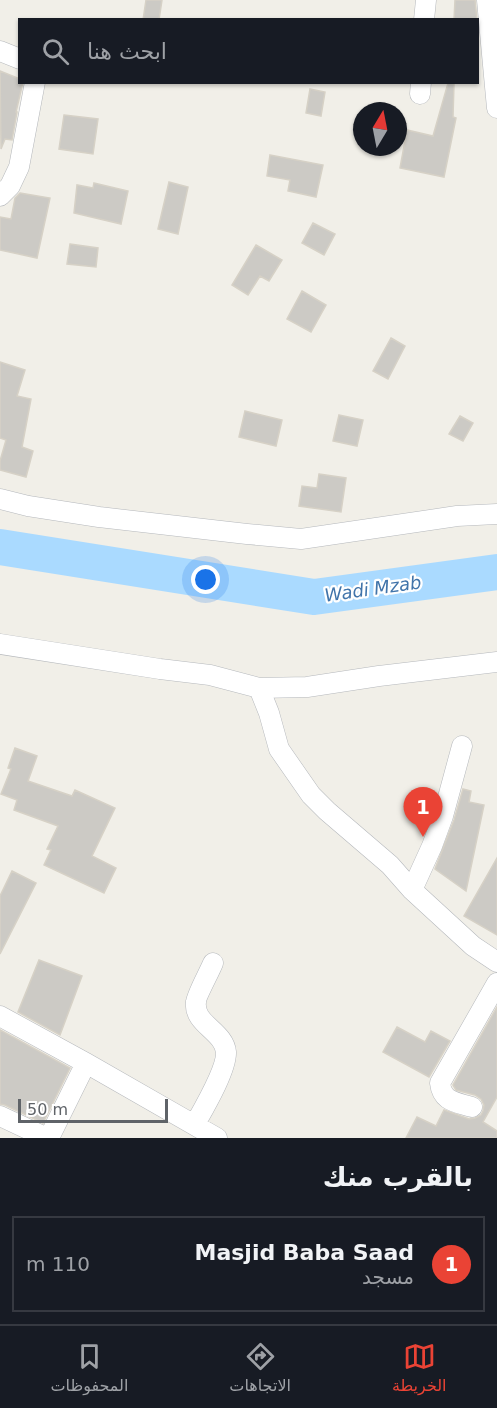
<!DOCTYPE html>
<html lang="ar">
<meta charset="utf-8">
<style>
:root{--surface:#171b24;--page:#242831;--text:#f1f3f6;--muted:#9ea1a6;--line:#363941;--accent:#ea4335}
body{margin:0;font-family:"DejaVu Sans","Noto Sans Arabic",sans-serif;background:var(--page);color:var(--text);direction:rtl}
.compass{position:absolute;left:353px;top:102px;width:54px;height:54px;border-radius:50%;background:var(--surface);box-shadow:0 2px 4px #0004;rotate:10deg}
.scale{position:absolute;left:18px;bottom:15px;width:150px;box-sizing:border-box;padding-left:6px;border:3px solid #5f6368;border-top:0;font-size:16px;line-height:21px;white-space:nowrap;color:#5f6368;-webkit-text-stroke:4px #fff;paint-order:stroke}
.you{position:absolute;left:206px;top:580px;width:21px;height:21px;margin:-15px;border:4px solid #fff;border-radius:50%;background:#1a73e8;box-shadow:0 0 0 9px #1a73e833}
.badge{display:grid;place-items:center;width:39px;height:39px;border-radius:50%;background:var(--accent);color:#fff;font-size:20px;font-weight:700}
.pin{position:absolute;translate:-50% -50px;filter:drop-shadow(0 2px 3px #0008)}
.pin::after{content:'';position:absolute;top:32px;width:21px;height:18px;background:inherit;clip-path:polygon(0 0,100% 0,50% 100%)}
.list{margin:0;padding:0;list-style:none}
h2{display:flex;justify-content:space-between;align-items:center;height:78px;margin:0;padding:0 24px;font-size:26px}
h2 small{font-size:20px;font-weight:400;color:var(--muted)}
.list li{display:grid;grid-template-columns:39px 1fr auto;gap:18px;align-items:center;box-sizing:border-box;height:96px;margin:0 12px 12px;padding:0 12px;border:2px solid var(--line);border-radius:0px}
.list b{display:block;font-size:22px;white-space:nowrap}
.list p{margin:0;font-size:20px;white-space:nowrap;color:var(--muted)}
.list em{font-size:20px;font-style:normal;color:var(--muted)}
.icon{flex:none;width:33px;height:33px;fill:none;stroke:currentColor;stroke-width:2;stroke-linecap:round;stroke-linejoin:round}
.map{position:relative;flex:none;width:497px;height:1138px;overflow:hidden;direction:ltr}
.search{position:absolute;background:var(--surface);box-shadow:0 2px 4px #0004;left:18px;right:18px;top:18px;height:66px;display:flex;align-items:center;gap:15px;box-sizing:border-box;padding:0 21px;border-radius:0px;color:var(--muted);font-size:22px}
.sheet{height:186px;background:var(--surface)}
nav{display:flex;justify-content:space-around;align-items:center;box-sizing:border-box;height:84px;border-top:2px solid var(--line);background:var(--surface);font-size:16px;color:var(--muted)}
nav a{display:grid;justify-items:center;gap:3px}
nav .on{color:var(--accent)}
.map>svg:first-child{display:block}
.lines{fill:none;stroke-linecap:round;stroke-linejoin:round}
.river{stroke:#aadaff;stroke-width:36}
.building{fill:#cccac5;stroke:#d6d1c6;stroke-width:1.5}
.minor-casing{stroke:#b5b8bc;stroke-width:21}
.minor{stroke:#fff;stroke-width:20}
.labels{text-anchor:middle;stroke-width:4.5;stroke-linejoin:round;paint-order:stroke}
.water-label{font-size:18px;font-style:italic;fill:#4174aa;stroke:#fff}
</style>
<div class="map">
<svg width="497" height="1138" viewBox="0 0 497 1138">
<rect width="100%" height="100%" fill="#f1efe8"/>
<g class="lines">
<path class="river" d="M 0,547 L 314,597 L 497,572"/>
</g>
<path class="building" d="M 146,0 L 162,0 L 159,20 L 143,20 Z
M 455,0 L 475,0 L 477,20 L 454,20 Z
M 0,71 L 20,79 L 20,82 L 23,82 L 16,112 L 17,112 L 12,140 L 5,139 L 1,149 Z
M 448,83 L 454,84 L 453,117 L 456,118 L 444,177 L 400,168 L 407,130 L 433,136 Z
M 310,89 L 325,92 L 321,116 L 306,113 Z
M 64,115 L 98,119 L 93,154 L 59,149 Z
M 270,155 L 323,165 L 316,197 L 288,191 L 290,180 L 267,176 Z
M 169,182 L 188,187 L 178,234 L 158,229 Z
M 94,183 L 128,191 L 121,224 L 74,213 L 77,185 L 93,188 Z
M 20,193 L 50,198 L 37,258 L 0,250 L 0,217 L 11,219 L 15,198 Z
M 313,223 L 335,234 L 324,255 L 302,243 Z
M 70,244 L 98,248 L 96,267 L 67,264 Z
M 256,245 L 282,260 L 269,281 L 260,276 L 248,295 L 232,285 Z
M 302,291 L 326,305 L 311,332 L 287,319 Z
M 391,338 L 405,346 L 388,379 L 373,371 Z
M 0,362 L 25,370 L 17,396 L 31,399 L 22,447 L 33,451 L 26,477 L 0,470 L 0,461 L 6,440 L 0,438 Z
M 245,411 L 282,420 L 276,446 L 239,437 Z
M 339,415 L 363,420 L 357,446 L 333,441 Z
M 460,416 L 473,423 L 463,441 L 449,434 Z
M 319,474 L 346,478 L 341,512 L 299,506 L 302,486 L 317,488 Z
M 15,748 L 37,756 L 28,781 L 72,796 L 75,790 L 115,808 L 92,856 L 116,868 L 104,893 L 44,865 L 51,850 L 47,849 L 58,826 L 14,810 L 17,800 L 1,794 L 11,769 L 8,768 Z
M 463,789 L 471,791 L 469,802 L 484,805 L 466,891 L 435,869 L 454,820 Z
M 497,858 L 497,935 L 464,916 Z
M 12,871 L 36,883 L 0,954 L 0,896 Z
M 39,960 L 82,976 L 60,1035 L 18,1012 Z
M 497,1007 L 497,1097 L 483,1122 L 497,1131 L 497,1138 L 406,1138 L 417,1117 L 436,1126 L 444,1110 L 469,1119 L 475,1118 L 481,1115 L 483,1111 L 484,1105 L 481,1099 L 475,1095 L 456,1090 L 453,1085 Z
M 397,1027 L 425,1042 L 431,1031 L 450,1041 L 429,1077 L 383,1052 Z
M 0,1030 L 70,1068 L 43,1123 L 5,1105 L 0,1104 Z"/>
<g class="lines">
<g class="minor-casing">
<path id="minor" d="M 487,0 L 497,108
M 424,20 L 426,0
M 0,51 L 20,59
M 420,94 L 421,82
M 0,196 L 10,186 L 19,167 L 35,82
M 0,499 L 28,506 L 99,517 L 247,534 L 301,539 L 457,516 L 497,514
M 0,644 L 160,669 L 210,675 L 259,688 L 307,687 L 379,676 L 497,662
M 259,688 L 269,713 L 279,749 L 311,795 L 327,811 L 390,865 L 412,890 L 473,946 L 497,962
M 412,890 L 432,846 L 443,816 L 462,746
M 0,1016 L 86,1063 L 217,1138
M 472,1107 C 456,1102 442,1102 440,1083 L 497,983
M 0,1116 L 47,1138
M 195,1124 C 204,1108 227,1069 226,1052 C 224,1031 193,1024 196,1002 C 196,996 210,971 213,963
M 49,1138 L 86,1063"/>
</g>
<use href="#minor" class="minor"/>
</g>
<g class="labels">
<g class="water-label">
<text transform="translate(373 589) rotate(-8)" y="6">Wadi Mzab</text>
</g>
</g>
</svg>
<svg class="compass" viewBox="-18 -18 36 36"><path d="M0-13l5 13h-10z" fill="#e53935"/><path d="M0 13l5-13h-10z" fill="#9ea1a6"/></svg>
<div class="scale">50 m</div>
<div class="you"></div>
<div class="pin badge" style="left:423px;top:837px">1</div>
<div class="search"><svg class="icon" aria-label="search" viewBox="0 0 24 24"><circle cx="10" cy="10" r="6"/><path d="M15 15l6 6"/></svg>ابحث هنا</div>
</div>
<section class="sheet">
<h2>بالقرب منك<small></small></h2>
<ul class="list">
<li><span class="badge">1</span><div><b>Masjid Baba Saad</b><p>مسجد</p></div><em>110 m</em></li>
</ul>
</section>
<nav>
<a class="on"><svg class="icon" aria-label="map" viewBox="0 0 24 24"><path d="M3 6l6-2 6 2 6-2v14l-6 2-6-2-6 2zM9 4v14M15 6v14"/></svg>الخريطة</a>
<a><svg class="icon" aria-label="directions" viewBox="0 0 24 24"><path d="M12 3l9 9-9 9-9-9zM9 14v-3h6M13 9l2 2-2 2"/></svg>الاتجاهات</a>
<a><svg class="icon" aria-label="saved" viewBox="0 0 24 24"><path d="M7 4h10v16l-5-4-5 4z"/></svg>المحفوظات</a>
</nav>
